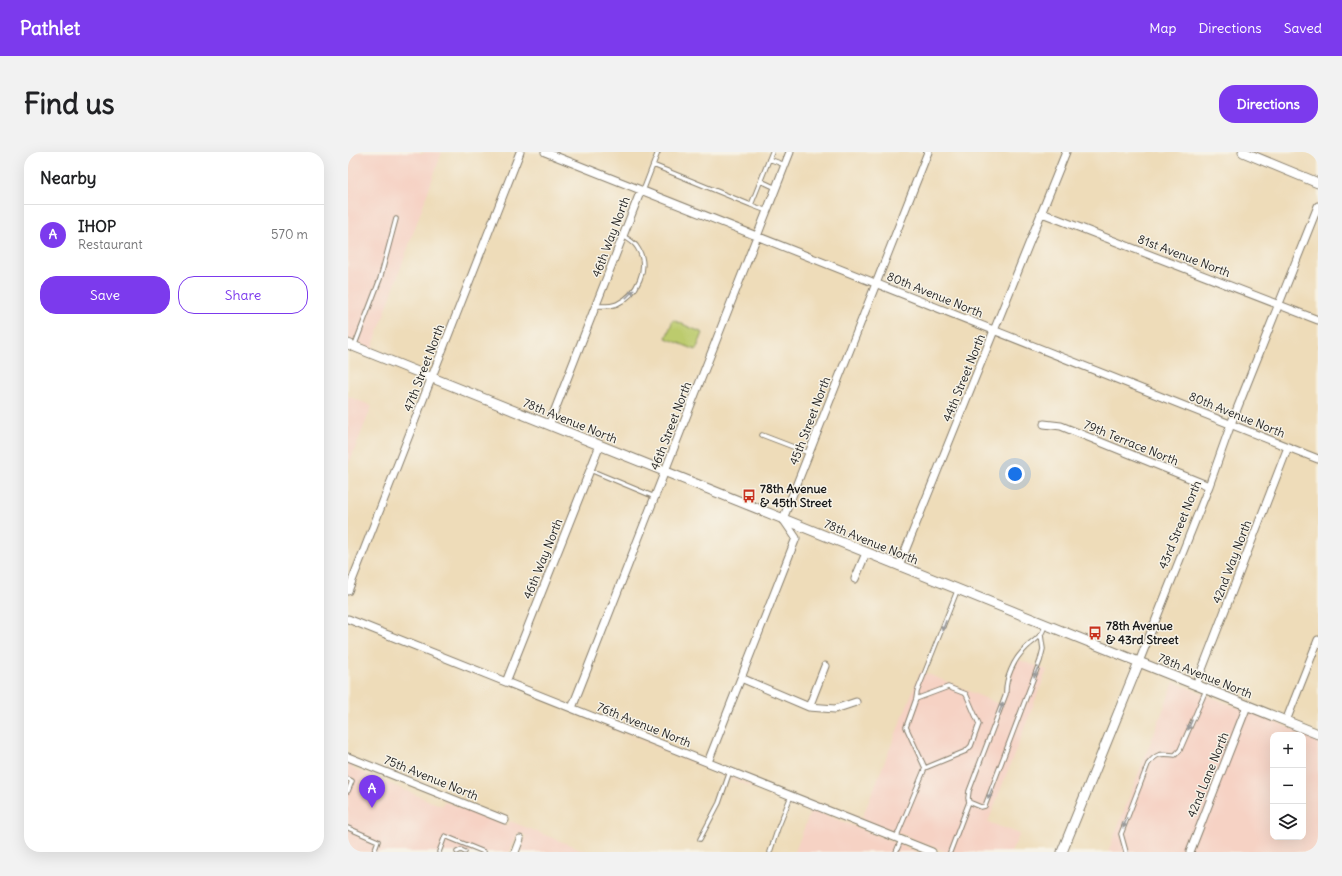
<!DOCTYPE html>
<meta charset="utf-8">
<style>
:root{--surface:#fff;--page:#f2f2f2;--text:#202124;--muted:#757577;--line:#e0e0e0;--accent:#7c3aed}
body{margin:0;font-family:Delius,sans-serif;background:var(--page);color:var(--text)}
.controls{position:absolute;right:12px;bottom:12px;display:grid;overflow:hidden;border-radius:8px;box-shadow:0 4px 16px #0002}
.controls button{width:36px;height:36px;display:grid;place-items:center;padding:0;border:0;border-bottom:1px solid var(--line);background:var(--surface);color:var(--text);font:20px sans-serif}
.you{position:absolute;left:667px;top:322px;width:14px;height:14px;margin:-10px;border:3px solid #fff;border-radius:50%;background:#1a73e8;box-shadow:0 0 0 6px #1a73e833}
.badge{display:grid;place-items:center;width:26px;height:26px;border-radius:50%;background:var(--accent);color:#fff;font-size:13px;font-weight:700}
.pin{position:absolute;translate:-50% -33px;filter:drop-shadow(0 1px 2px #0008)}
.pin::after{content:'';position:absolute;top:21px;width:14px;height:12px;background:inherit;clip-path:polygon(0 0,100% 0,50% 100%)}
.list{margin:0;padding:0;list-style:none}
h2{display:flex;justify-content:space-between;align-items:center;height:52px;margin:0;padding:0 16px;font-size:17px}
h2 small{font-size:13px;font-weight:400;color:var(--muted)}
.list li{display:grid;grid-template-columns:26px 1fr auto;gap:12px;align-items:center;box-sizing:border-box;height:60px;padding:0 16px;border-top:1px solid var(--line)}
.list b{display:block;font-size:15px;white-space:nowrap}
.list p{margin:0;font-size:13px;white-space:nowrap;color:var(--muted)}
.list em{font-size:13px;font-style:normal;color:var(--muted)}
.actions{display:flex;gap:8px;padding:12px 16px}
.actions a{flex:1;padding:9px 0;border:1px solid var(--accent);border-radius:16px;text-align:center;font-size:14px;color:var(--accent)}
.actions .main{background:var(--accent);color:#fff}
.icon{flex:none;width:22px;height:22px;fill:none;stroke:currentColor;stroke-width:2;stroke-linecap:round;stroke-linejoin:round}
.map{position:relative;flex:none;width:970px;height:700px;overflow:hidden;border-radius:16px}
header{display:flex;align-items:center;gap:24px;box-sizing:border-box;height:56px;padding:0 20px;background:var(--accent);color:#fff}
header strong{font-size:19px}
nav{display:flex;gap:22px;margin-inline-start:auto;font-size:14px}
.intro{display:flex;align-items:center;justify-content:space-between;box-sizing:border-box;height:96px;padding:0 24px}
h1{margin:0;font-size:28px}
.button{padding:10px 18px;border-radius:16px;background:var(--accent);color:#fff;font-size:14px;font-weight:700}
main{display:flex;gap:24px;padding:0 24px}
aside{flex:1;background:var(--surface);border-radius:16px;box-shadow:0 4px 16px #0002}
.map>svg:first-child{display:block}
.built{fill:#f6d2c4;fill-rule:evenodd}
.green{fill:#bccb6d;stroke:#6c7444}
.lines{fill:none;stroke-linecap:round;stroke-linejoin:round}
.service-casing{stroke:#857c6a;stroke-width:5.5}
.minor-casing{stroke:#857c6a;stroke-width:9}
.tertiary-casing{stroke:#857c6a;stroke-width:11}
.service{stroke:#fff;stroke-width:3.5}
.minor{stroke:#fff;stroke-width:7}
.tertiary{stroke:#fff;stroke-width:9}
.oneway{fill:#999}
.labels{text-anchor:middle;stroke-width:3;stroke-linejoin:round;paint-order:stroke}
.street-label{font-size:12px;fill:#1c1c1c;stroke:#f7f3e8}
.poi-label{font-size:12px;font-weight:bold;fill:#1c1c1c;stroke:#f7f3e8;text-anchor:start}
</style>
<header>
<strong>Pathlet</strong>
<nav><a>Map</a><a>Directions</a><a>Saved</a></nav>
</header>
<div class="intro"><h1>Find us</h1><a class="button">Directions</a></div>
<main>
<aside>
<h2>Nearby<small></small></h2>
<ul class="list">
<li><span class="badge">A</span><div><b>IHOP</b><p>Restaurant</p></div><em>570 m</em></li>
</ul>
<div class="actions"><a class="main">Save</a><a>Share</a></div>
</aside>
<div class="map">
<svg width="970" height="700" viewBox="0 0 970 700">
<rect width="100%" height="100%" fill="#f7f3e8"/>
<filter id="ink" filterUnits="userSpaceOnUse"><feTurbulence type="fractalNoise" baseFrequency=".025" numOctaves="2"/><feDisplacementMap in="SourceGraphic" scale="8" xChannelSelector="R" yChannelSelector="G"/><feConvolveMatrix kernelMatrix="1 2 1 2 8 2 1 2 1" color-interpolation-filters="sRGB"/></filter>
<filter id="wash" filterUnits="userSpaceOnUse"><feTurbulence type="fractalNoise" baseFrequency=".012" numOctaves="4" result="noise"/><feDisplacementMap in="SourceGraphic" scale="16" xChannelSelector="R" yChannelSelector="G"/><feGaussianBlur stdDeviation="0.9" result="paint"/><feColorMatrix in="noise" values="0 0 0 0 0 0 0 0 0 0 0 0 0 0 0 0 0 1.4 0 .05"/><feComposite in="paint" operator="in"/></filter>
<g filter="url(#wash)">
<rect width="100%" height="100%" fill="#eedcb9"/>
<path class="built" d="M 0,0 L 71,0 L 74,2 L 76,0 L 94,0 L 24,197 L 0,187 Z
M 0,244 L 24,254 L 0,314 Z
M 669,507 L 699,518 L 640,670 L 672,682 L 663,700 L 598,700 L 461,646 L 514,666 L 573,519 L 651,552 Z
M 826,530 L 970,587 L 970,700 L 760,700 ZM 925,583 L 955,583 L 955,685 L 925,685 Z
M 233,565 L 571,700 L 447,700 L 461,663 L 460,658 Z
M 0,610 L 5,612 L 4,616 L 94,654 L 96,649 L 159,674 L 162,669 L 240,700 L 171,700 L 178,684 L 170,681 L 162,700 L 0,700 Z"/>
<path class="green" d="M 325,168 L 355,181 L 348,198 L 318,186 Z"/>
</g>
<g filter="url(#ink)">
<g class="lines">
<g class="service-casing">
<path id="service" d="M 421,7 L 437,13
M 305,13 L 403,53 L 424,0
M 413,29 L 428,36
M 295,39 L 310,0
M 403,53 L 419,59
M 247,154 C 254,154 262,155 269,152 C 289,143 303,115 289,95 C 286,90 280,87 275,84
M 6,195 L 32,127 L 48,67
M 414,283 L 461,301
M 242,318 L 307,345
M 693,483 L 695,497 L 692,509 L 637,654 L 633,655 L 621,650 L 620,646 L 621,639 L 658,542 C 657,527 666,507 677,497 C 681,492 689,488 693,482 C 695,480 696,476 697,474
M 568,547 L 569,540 L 609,439
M 0,627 L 4,629 L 0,639
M 0,676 L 30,689 L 26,700
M 548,686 L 577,616 L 618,599 L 623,594 L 631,572 L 618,542 L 600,535 L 568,547 L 558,575 L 577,616
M 352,687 L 371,651 L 382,619
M 91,700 L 97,684 L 136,700
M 109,700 L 113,698 L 117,700
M 422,700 L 430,676 L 443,644
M 548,700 L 553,688
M 602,700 L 621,650
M 778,700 L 773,682 L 800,612 C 810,600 813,602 827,603 L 832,598 L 858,538"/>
</g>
<g class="minor-casing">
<path id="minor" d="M 197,0 L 970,307
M 694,61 L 970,168
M 696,272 L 713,274 L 861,334
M 201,273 L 293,38
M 551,414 L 718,0
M 507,427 L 518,401
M 0,439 L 172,0
M 0,467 L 584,700
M 791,510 L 861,334 L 883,272 L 970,54
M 393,526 L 461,555 L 487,557 L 508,550
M 158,530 L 252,293
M 848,533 L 940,295
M 461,555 L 477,514
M 224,556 L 442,0
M 938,569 L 970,488
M 0,605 L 157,668
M 360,610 L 448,386 L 435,367 L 580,0
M 167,700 L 172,687
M 842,700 L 899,554"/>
</g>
<g class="tertiary-casing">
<path id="tertiary" d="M 895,0 L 970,31
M 0,192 L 970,582
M 714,700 L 791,510"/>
</g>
<use href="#service" class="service"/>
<use href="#minor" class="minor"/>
<use href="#tertiary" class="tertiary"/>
</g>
<defs><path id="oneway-solid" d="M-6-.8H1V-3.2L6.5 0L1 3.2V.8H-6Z"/></defs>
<g class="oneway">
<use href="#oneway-solid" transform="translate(282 142) rotate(-45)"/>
<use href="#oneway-solid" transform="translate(596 474) rotate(111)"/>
<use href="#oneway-solid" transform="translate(688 520) rotate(111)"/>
<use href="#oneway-solid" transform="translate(653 556) rotate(-69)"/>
<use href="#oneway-solid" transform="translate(842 573) rotate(113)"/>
<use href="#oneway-solid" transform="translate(642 642) rotate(111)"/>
<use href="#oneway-solid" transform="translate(777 671) rotate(111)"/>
</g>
</g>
<defs>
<g id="bus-bare" transform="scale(1.08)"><path d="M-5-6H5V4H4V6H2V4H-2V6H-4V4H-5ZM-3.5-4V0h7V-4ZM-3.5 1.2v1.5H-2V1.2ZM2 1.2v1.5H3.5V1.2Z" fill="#c8321e" stroke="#f7f3e8" stroke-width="2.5" paint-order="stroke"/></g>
</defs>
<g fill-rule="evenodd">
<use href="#bus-bare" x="401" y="344"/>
<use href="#bus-bare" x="747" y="481"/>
</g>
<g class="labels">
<g class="street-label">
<text transform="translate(263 85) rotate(-69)" y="4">46th Way North</text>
<text transform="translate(836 104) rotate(21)" y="4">81st Avenue North</text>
<text transform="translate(587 143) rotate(22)" y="4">80th Avenue North</text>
<text transform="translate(76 216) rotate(-69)" y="4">47th Street North</text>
<text transform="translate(616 226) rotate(-68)" y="4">44th Street North</text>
<text transform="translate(889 263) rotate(22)" y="4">80th Avenue North</text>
<text transform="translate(222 269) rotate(22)" y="4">78th Avenue North</text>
<text transform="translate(462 269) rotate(-69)" y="4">45th Street North</text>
<text transform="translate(323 274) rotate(-69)" y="4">46th Street North</text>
<text transform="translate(783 291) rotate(22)" y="4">79th Terrace North</text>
<text transform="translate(832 373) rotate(-68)" y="4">43rd Street North</text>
<text transform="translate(523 390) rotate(22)" y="4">78th Avenue North</text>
<text transform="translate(195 407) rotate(-68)" y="4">46th Way North</text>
<text transform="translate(884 410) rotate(-69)" y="4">42nd Way North</text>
<text transform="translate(857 524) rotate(22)" y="4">78th Avenue North</text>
<text transform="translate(296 573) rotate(22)" y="4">76th Avenue North</text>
<text transform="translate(860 623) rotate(-68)" y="4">42nd Lane North</text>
<text transform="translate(83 626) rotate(22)" y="4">75th Avenue North</text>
</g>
<g class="poi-label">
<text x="412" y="341">78th Avenue<tspan x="412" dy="14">&amp; 45th Street</tspan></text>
<text x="758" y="478">78th Avenue<tspan x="758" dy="14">&amp; 43rd Street</tspan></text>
</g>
</g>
</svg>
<div class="controls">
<button>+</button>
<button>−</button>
<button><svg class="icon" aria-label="layers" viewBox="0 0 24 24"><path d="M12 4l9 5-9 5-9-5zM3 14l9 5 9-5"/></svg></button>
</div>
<div class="you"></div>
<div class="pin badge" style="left:24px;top:656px">A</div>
</div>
</main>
